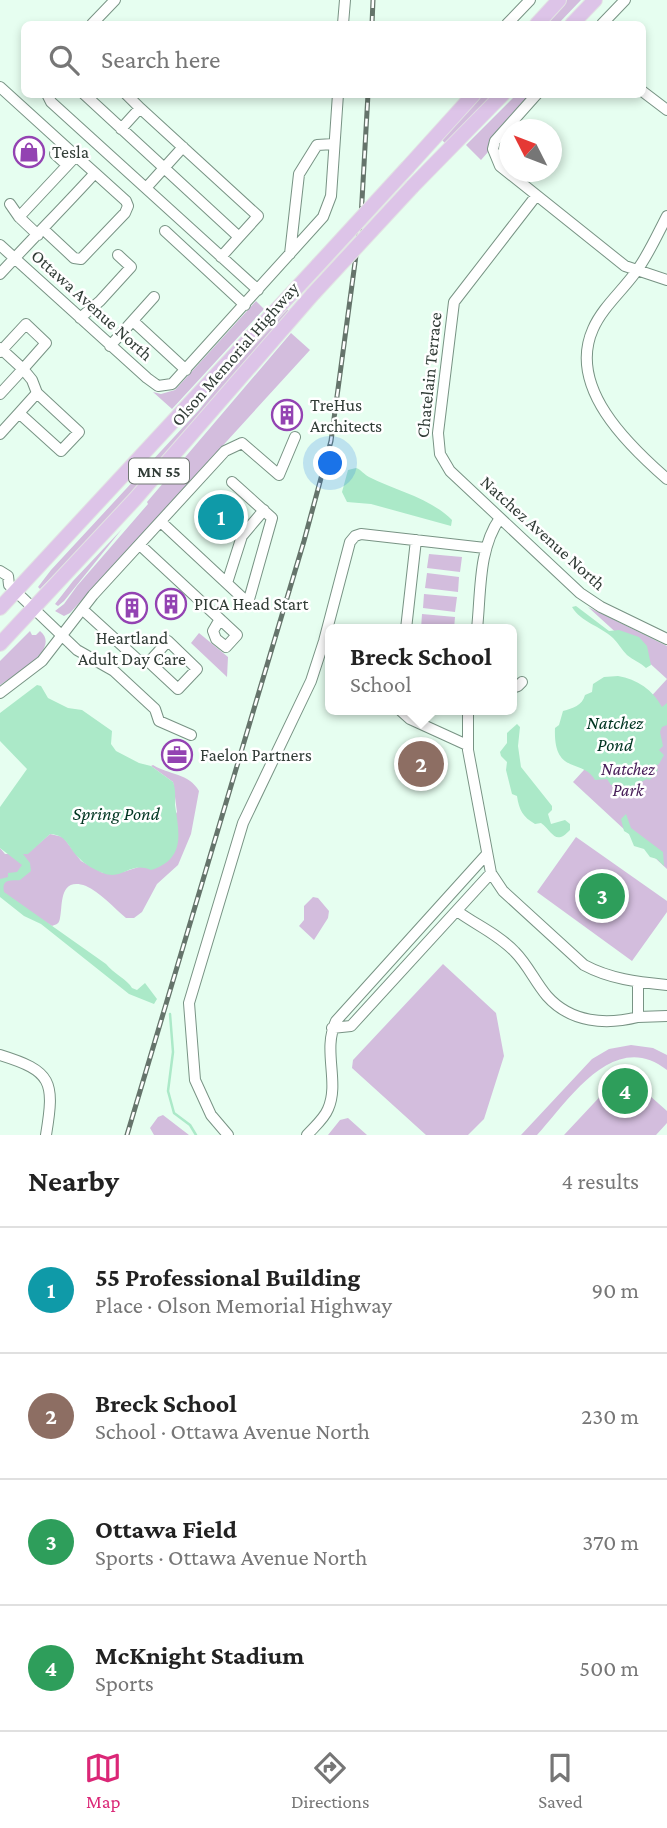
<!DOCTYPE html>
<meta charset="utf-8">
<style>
:root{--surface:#fff;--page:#f6f6f6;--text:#222;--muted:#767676;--line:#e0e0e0;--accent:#db2777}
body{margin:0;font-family:"Crimson Pro",serif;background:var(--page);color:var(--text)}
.compass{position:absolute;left:499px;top:119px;width:63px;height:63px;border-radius:50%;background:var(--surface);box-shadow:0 4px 10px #0003;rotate:312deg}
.you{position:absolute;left:331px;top:464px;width:24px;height:24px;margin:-18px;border:5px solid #fff;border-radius:50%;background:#1a73e8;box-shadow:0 0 0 10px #1a73e833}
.badge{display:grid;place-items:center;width:46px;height:46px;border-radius:50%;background:var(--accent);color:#fff;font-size:23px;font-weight:700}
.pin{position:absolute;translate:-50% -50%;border:4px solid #fff;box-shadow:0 2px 7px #0006}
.popup{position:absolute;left:325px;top:624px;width:192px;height:91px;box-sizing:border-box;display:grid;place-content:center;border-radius:10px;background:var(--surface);filter:drop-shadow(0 2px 5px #0005);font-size:23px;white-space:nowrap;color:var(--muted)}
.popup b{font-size:26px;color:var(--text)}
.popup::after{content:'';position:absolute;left:50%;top:100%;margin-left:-14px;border:14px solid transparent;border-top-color:var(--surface)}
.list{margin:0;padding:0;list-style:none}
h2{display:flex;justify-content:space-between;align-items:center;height:91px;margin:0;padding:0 28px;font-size:30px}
h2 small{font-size:23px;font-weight:400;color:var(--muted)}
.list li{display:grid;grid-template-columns:46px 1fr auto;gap:21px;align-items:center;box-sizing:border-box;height:126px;padding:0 28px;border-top:2px solid var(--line)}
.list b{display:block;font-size:26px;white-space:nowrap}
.list p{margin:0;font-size:23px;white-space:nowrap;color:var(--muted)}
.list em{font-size:23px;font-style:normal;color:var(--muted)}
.icon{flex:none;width:38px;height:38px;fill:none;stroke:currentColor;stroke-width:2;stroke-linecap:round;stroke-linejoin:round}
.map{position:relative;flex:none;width:667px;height:1135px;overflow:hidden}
.search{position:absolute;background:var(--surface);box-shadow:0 4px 10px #0003;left:21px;right:21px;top:21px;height:77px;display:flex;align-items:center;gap:18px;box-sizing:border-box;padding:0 24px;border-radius:10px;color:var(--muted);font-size:26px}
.sheet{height:595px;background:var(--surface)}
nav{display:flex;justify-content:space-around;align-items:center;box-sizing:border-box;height:98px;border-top:2px solid var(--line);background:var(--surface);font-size:19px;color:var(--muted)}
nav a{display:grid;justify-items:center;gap:4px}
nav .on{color:var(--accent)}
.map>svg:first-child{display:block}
.green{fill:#d3bddd}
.water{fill:#abe9c8}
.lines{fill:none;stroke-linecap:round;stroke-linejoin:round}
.stream{stroke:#abe9c8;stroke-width:2.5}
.minor-casing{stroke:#789384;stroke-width:12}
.major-casing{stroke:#e2e4e3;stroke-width:16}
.minor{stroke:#fff;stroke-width:10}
.major{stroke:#ddc4e8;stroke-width:14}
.rail-casing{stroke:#65746b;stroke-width:5}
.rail{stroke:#fff;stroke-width:2.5;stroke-dasharray:8;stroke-linecap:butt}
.major-bridge-casing{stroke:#e2e4e3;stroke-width:16;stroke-linecap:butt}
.major-bridge{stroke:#ddc4e8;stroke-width:14}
.labels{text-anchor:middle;stroke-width:5;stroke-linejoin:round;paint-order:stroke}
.shield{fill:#fff;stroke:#707773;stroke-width:2}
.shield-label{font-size:16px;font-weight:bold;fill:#323d37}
.poi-label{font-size:18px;fill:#323d37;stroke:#fff;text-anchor:start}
.street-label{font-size:18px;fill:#323d37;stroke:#fff}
.park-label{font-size:18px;font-style:italic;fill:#49205a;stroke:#fff}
.water-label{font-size:19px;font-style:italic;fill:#013521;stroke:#fff}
</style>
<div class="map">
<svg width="667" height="1135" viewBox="0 0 667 1135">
<rect width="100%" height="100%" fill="#e6fef0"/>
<path class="green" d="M 567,0 L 581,0 L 558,24 L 544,24 Z
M 482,95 L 494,95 L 445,143 L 442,140 Z
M 516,95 L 531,95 L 494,134 L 488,152 L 481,160 L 466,145 Z
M 256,301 L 264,309 L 172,409 L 153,392 L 161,394 L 175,390 Z
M 286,309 L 289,311 L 115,512 L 40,589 L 38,587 L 51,570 L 199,410 L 240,359 Z
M 291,333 L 310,350 L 70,613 L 64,616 L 55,611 L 64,604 L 77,586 L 148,504 L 147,502 Z
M 122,529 L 64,601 L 58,606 L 55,604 L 73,581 Z
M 429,554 L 462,557 L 460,572 L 427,568 Z
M 427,573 L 459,577 L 458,592 L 425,588 Z
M 424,594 L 457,597 L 455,612 L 423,608 Z
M 588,607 L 667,646 L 667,679 Z
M 422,614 L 455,617 L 454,629 L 421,629 Z
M 30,631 L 32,635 L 36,635 L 40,631 C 62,649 14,675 0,685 L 0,661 Z
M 199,633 L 228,657 L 227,677 L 191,643 Z
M 667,679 L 667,869 L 573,782 Z
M 153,765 C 169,775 189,773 199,791 L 191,834 L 178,865 L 157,884 L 142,912 L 134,918 L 126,918 C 114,908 100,892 86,886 C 58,876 63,907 60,918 C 59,924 57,924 52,926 L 0,894 L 0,848 L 5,854 L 28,853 L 50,834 L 63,837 L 81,861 L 103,873 L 123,872 L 142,866 L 177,812 L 173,782 L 151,766 Z
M 576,837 L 667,901 L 667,912 L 632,961 L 537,892 Z
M 313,897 L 318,898 L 329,911 L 328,918 L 314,940 L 299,926 L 304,920 L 304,906 Z
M 443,964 L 496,1013 L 504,1056 L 484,1119 L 468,1135 L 426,1135 L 352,1068 L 353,1060 Z
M 631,1045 L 653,1048 L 667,1055 L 667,1070 C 614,1028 569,1100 537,1135 L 521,1135 L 592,1059 L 609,1049 Z
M 623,1072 L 667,1111 L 667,1123 L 656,1135 L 564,1135 Z
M 163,1115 L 189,1135 L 154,1135 L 150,1128 L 158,1117 Z
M 348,1118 L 367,1135 L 328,1135 L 340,1120 Z"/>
<path class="water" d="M 356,468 C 362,470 363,474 369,477 C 395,490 432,499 452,520 L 451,526 L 371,504 L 347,502 L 342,492 L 348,470 Z
M 576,606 L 609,631 L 619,630 L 639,637 L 647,646 L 651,665 L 646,668 C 641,663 633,660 627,655 C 622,650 618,643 613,638 C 600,626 581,622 572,607 Z
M 618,676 C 637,679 653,690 662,707 L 667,703 L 667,725 L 662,727 L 660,732 L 663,746 L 659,750 L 664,755 L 659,764 L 655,766 L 658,770 L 650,780 L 647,779 L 629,788 L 620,784 L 611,785 L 607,779 L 595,780 C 583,758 553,776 555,728 L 559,725 L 563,711 C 573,708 582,706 585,695 L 592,692 L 593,684 L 604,677 Z
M 37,685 L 41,686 L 48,698 L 68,708 L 82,710 L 112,731 L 111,744 L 116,751 L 139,763 L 151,766 L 173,782 C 176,790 175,797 175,805 C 179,833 186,859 151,870 C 129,861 123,881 103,873 C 95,870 84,864 79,858 C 68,848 68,835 50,834 L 28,854 L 23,854 L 30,863 L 31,871 L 20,880 C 12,881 1,878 4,892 L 106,964 C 113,973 128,980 132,988 L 137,990 L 145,983 L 157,999 L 154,1004 L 129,994 L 41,924 L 24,916 L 0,897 L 0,879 L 8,877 L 8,873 L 17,872 L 22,865 L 0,848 L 0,807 L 27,769 L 0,741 L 0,713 Z
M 517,724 L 520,727 L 518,746 L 521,767 L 552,806 L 552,810 L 548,814 L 551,824 L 565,820 L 570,824 L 570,830 C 555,846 553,832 541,823 L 535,824 C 523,817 519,810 517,796 L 512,794 L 506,770 L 507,762 L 501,756 L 500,752 L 507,743 L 507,733 Z
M 626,814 L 631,828 L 663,852 L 664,866 L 657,859 L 650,857 L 644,849 L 634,846 L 629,834 L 624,831 L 621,819 Z"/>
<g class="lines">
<path class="stream" d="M 170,1014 L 173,1052 L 168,1091 L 174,1113 L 190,1125 L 196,1135"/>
<g class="minor-casing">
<path id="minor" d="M 92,24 L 115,0
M 343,24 L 345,0
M 507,24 L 530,0
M 602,24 L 625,0
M 0,87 L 76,156
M 642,91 L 667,110
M 47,94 L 51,102 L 258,290
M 84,94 L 239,237 L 221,257
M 126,94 L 140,108
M 537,94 L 495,141 L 493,149 L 500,166 L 625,266 L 667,280
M 121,129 L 140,108 L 258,216 L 239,237
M 55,154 L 67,165
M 146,188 L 183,147
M 536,196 L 454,302 L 438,433 L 440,454 L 450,471 L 580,593 L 601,607 L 667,639
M 10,204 L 19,217
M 667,216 C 657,235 648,256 635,273 C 622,291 602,308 593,329 C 567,387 628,445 667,479
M 43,229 L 74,258 L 81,259 L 125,213 L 128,206 L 126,201 L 95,173
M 165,231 L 245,305
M 0,245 L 147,378 L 158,386 L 172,384 L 323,217 L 331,196 L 338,94
M 290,254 L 299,174 L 317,145 L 334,144
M 0,274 C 31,240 64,207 95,173 L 76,156 L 19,217 L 38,235
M 80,318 L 100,301 L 131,267 L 118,255
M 133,321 L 186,370
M 110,346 L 154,297
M 0,348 L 23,369 L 0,394
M 0,352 L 26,324 L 46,343 L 23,369 L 32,380 L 37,393 L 79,432 L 61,451 L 19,413 L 37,393
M 0,434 L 19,413
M 161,522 L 248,603 L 272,518 L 232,482
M 140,545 L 237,635 L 226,647 L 216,639 L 213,631 L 220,619
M 0,571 L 8,576 L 9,585 L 77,650 L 114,671 L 155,709 L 159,721 L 191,735
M 227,583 L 242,536 L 264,510
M 82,609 L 138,660 L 149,662 L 178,689 L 197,669 L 168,641 L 149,662
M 406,629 L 416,540
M 477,629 C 481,593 478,549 500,518
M 512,688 L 518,686 L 522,682
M 0,693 L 42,661 L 93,595 L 225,451 L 242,443 L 279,475 L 295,437
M 400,710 L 410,719 L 467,745
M 468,710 L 468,750 L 491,873 L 503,891 L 584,965 C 610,979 637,982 667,985
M 457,911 C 476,925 498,934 515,952 C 528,965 535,982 547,996 C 571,1023 606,1025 638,1017
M 638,982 L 638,1017 L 667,1016
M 332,1028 L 351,1026 L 491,873
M 0,1055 C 52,1071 55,1081 46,1135
M 228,1135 L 211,1115 L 195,1080 L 189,1003 L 243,823 L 311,681 L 324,641 L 350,542 L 355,536 L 361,534 L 485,548
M 307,1135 C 314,1127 324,1119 328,1109 C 340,1082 322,1050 336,1021 L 486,855"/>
</g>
<g class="major-casing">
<path id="major" d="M 537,24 L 559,0
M 572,24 L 595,0
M 408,167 L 474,94
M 412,187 L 503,94
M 0,608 L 318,265
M 0,644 L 135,499 L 313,294"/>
</g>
<use href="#minor" class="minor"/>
<use href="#major" class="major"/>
<g class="rail-casing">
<path id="rail" d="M 372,24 L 373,0
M 127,1135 L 304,541 L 331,441 L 361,218 L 368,94"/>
</g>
<use href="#rail" class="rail"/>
<g class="major-bridge-casing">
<path id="major-bridge" d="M 318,265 L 408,167
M 313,294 L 412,187"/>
</g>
<use href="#major-bridge" class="major-bridge"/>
</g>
<defs>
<g id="shop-ring" transform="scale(1.575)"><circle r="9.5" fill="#fff" stroke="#9343b2" stroke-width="1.5"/><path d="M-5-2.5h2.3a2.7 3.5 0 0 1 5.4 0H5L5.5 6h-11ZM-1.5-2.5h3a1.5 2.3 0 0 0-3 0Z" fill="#9343b2"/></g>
<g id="building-ring" transform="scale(1.575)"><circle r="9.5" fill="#fff" stroke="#9343b2" stroke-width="1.5"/><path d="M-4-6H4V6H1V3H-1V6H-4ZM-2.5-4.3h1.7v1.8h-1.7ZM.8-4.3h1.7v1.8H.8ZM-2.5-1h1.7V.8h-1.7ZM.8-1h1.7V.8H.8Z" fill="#9343b2"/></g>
<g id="office-ring" transform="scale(1.575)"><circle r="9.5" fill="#fff" stroke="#9343b2" stroke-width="1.5"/><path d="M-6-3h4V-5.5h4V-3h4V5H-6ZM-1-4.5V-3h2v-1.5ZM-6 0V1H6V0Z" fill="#9343b2"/></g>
</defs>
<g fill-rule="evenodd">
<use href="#shop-ring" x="29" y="152"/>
<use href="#building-ring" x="287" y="415"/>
<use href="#building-ring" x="171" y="604"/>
<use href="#building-ring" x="132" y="608"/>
<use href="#office-ring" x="177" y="755"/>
</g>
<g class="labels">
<rect class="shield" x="129" y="458.5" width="60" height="25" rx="5"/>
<g class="shield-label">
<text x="159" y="477">MN 55</text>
</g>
<g class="poi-label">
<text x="52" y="158">Tesla</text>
<text x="310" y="411">TreHus<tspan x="310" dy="21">Architects</tspan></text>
<text x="194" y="610">PICA Head Start</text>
<text x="132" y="644" text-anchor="middle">Heartland<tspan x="132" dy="21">Adult Day Care</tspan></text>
<text x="200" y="761">Faelon Partners</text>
</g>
<g class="street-label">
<text transform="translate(92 305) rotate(42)" y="6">Ottawa Avenue North</text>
<text transform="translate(235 354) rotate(-49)" y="6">Olson Memorial Highway</text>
<text transform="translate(429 375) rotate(-84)" y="6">Chatelain Terrace</text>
<text transform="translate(543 533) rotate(42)" y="6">Natchez Avenue North</text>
</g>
<g class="park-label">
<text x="628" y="775">Natchez<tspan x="628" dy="21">Park</tspan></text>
</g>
<g class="water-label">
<text x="615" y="729">Natchez<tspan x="615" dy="22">Pond</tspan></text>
<text x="116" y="820">Spring Pond</text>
</g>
</g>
</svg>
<svg class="compass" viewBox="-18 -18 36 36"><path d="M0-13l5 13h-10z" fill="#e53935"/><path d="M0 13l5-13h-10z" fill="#767676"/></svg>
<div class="you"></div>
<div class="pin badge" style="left:221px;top:517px;background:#0f9aa8">1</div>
<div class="pin badge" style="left:421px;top:764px;background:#8d6e63">2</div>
<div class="popup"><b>Breck School</b>School</div>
<div class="pin badge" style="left:602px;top:896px;background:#2e9e5b">3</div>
<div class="pin badge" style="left:625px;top:1091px;background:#2e9e5b">4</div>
<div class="search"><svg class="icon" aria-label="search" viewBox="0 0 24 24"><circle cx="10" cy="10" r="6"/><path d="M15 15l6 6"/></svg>Search here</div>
</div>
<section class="sheet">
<h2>Nearby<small>4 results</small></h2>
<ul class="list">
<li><span class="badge" style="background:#0f9aa8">1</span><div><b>55 Professional Building</b><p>Place · Olson Memorial Highway</p></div><em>90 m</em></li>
<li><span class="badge" style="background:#8d6e63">2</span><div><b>Breck School</b><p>School · Ottawa Avenue North</p></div><em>230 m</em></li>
<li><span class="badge" style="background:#2e9e5b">3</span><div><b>Ottawa Field</b><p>Sports · Ottawa Avenue North</p></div><em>370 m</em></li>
<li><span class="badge" style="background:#2e9e5b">4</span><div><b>McKnight Stadium</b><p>Sports</p></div><em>500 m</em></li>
</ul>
</section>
<nav>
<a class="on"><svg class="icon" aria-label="map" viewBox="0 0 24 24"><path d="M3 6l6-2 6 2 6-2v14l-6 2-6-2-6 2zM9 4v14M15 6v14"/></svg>Map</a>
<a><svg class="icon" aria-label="directions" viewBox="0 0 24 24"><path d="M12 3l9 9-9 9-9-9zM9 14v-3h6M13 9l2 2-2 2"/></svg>Directions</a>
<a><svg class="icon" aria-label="saved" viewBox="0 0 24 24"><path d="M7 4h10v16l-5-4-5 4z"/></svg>Saved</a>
</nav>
